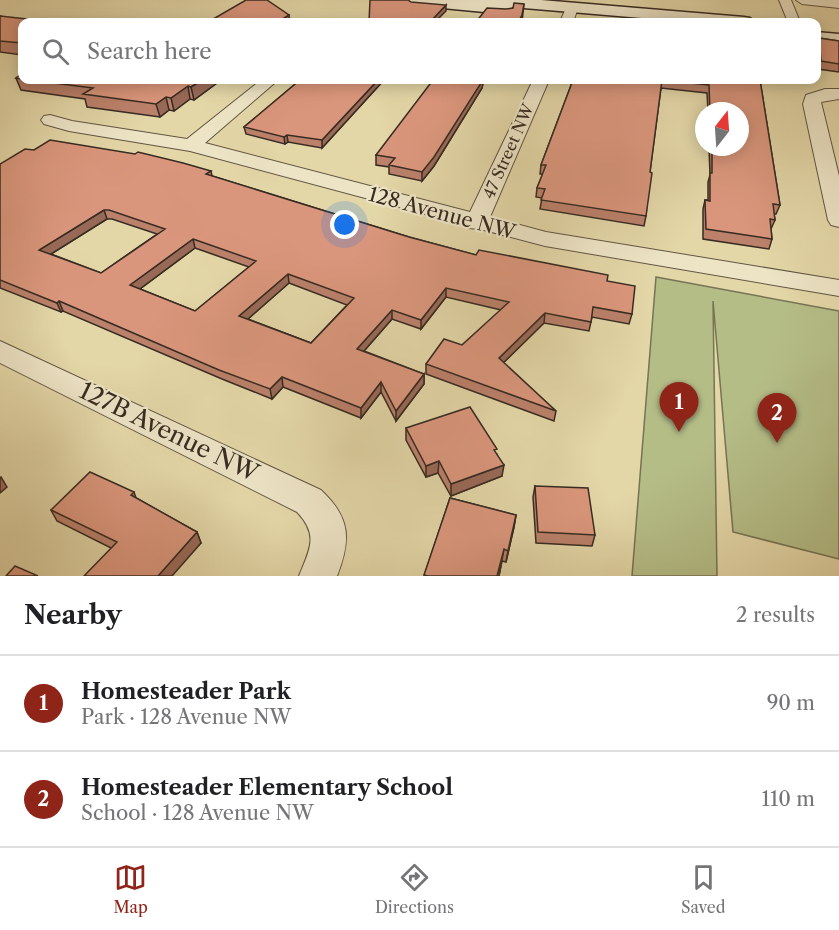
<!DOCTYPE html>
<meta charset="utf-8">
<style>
:root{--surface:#fff;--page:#f2f2f2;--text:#202124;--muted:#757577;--line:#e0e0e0;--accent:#8f2418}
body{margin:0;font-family:"Libre Caslon Text",serif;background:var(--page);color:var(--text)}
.compass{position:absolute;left:695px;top:102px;width:54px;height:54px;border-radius:50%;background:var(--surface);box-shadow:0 3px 15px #0003;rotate:17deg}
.you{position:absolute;left:345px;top:225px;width:21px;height:21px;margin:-15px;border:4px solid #fff;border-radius:50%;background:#1a73e8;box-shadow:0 0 0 9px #1a73e833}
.badge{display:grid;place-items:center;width:39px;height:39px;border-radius:50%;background:var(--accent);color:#fff;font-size:20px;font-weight:700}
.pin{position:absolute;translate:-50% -50px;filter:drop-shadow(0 2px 3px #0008)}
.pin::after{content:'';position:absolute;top:32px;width:21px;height:18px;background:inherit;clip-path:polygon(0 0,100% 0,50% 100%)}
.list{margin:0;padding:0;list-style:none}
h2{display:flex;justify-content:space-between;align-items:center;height:78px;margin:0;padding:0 24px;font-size:26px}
h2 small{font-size:20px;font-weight:400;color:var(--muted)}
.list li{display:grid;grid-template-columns:39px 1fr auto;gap:18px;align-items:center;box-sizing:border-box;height:96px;padding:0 24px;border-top:2px solid var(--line)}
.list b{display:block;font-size:22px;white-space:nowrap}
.list p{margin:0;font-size:20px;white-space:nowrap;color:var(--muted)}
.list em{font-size:20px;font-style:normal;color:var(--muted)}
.icon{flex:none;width:33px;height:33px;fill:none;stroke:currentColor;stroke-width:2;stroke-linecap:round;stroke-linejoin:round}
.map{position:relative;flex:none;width:839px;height:576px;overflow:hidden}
.search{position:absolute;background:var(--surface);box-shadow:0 3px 15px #0003;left:18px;right:18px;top:18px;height:66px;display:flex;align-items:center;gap:15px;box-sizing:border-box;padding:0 21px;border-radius:12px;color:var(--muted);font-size:22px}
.sheet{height:270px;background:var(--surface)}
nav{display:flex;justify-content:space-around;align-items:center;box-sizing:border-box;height:84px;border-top:2px solid var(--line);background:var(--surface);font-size:16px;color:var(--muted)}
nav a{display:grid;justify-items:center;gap:3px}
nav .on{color:var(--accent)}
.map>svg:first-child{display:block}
.green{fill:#b5bd87;stroke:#767454;stroke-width:1.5}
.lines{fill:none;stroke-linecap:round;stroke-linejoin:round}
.street-casing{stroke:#625643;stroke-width:2}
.secondary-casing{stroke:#372b22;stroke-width:3}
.street{fill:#ede4c6;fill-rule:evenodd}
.secondary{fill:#ede4c6;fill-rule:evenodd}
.wall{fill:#bb816b;stroke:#372b22;stroke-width:1.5;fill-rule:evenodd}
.shaded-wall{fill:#996957;stroke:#372b22;stroke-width:1.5}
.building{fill:#da967c;stroke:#372b22;stroke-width:1.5;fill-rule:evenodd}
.labels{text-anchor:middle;stroke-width:4.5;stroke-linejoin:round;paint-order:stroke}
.far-street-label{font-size:16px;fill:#372b22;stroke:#ede4c6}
.street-label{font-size:20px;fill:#372b22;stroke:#ede4c6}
.near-street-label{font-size:24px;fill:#372b22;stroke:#ede4c6}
</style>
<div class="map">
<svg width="839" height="576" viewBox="0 0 839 576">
<rect width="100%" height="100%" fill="#e3d6a7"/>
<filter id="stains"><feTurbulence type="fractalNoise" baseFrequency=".00333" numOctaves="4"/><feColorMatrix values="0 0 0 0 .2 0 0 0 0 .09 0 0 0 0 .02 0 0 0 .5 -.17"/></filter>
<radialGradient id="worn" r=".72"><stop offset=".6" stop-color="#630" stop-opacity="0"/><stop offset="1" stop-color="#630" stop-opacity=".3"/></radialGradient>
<path class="green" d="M 656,277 L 839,311 L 839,559 L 733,532 L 713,301 L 717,576 L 632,576 Z"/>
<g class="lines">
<g class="street-casing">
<path id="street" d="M 779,0 L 791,0 L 800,22 L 788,22 Z
M 796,0 L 839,0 L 839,8 L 802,4 Z
M 572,4 L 578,8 L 573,22 L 560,22 L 566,8 Z
M 261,80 L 278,80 L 205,143 L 470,212 L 533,80 L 549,80 L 490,217 L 546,232 L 839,280 L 839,296 L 545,246 L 480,229 L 468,228 L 466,225 L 190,151 L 69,131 L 44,124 L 41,120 L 44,116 L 50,115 L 72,121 L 187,139 Z
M 825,89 L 839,89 L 839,99 L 821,102 L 839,176 L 839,227 L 831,225 L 828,220 L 803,104 L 806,95 Z
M 0,341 L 321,490 C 351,518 351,540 337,576 L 299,576 C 310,549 319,535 297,512 L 0,363 Z"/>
</g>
<g class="secondary-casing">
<path id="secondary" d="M 403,0 L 541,0 L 744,17 L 750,18 L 753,22 L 689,22 L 512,7 L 511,13 L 505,14 L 411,5 Z
M 816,32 L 839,34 L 839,46 L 816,43 Z"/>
</g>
<use href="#street" class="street"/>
<use href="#secondary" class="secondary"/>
</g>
<path class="wall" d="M 0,16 L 22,22 L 22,55 L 0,52 Z
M 819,38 L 839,41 L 839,72 L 818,69 L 816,45 Z
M 22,74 L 22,80 L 221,80 L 194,100 L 190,99 L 174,111 L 169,110 L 160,117 L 87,107 L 85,99 L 21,90 L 16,78 Z
M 300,80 L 384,80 L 322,148 L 288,142 L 285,144 L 246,134 L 244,127 Z
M 573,80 L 760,80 L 780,205 L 776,214 L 774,214 L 775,220 L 771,229 L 772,239 L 769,249 L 703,239 L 703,209 L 705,200 L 708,200 L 708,182 L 710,175 L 709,147 L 740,147 L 740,111 L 708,111 L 707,93 L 661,88 L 650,172 L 646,216 L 644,226 L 540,209 L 542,198 L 536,197 L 537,188 L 543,174 L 540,174 L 541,165 Z
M 483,81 L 482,88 L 434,166 L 422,181 L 389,174 L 389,167 L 376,165 L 376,155 Z
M 0,164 L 211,171 L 212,176 L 409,237 L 476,255 L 607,281 L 632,314 L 629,324 L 592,317 L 589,331 L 544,323 L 503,363 L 556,411 L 554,421 L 426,374 L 426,364 L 462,345 L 501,310 L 446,297 L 421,329 L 392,319 L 364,351 L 424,374 L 424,384 L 396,421 L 381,392 L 361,418 L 283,387 L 272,399 L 222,379 L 63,311 L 61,312 L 0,288 ZM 107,219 L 112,219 L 157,234 L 101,273 L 51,254 ZM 195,248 L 249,267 L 195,311 L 140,289 ZM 289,283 L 347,305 L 311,343 L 248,319 Z
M 406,428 L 497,454 L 502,476 L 451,496 L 438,473 L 426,477 L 406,440 Z
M 535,486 L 595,535 L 592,546 L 536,543 L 533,497 Z
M 134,492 L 136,498 L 197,532 L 201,543 L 111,548 L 57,521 L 51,510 Z
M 450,498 L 516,515 L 514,527 L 506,562 L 502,561 L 499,576 L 424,576 Z"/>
<path class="shaded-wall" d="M 524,4 L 522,22 L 518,22 Z
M 446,5 L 446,11 L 435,22 L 430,22 Z
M 289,15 L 290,22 L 278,22 Z
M 202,80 L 221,80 L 194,100 L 191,87 Z
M 378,80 L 384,80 L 322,148 L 322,140 Z
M 480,80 L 484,80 L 482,88 L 434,166 L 422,181 L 422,172 Z
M 188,86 L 190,99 L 174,111 L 171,98 Z
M 166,97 L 169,110 L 160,117 L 156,104 Z
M 287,135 L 288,142 L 285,144 L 284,137 Z
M 104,210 L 107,219 L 43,259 L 39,250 Z
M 193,239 L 195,248 L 133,294 L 130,285 Z
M 288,274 L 289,283 L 241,325 L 239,316 Z
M 446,288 L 446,297 L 421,329 L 421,320 Z
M 59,301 L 63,311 L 61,312 L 57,303 Z
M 392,310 L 392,319 L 357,359 L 357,349 Z
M 545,313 L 544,323 L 498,368 L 499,358 Z
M 424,374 L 424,384 L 396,421 L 396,411 Z
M 282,377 L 283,387 L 272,399 L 270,389 Z
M 381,382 L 381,392 L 361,418 L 361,408 Z
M 439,461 L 438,473 L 426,477 L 426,466 Z
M 504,465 L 502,476 L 451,496 L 451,484 Z
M 1,477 L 7,487 L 0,493 L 0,478 Z
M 516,515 L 514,527 L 506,562 L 508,551 Z
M 197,532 L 201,543 L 172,576 L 158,576 Z
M 504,549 L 499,576 L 497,576 Z"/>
<path class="building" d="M 246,0 L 267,0 L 289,15 L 278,22 L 208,22 Z
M 370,0 L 408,0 L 411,2 L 446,5 L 430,22 L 369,22 Z
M 514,3 L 524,4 L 522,15 L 518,22 L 476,22 L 487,8 L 506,9 L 513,8 Z
M 0,16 L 54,22 L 22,22 L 22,43 L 0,41 Z
M 819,38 L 839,41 L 839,64 L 821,61 Z
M 22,74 L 22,79 L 16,78 Z
M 30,80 L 202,80 L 191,87 L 188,86 L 171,98 L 166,97 L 156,104 L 83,94 L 93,88 Z
M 300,80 L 378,80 L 322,140 L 287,135 L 284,137 L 244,127 Z
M 433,80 L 483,80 L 434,157 L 422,172 L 389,165 L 395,158 L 376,155 Z
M 573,80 L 760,80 L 780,205 L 773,204 L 775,220 L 770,219 L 772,239 L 706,229 L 705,200 L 710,201 L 710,173 L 712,173 L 712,147 L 740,147 L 740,111 L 710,111 L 709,85 L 662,80 L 650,172 L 652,173 L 646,216 L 541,200 L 545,189 L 537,188 L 546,165 L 541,165 Z
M 50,140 L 135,154 L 138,152 L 183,163 L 211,171 L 206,174 L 409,237 L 476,255 L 479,250 L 608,275 L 607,281 L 635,286 L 632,314 L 593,307 L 591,322 L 545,313 L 499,358 L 556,411 L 426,364 L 444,339 L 462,345 L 509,302 L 446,288 L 421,320 L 392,310 L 357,349 L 424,374 L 396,411 L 381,382 L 361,408 L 282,377 L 270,389 L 219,370 L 59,301 L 57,303 L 0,280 L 0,164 L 25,149 L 34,150 ZM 104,210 L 109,210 L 165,229 L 101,273 L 39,250 ZM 193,239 L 256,261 L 195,311 L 130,285 ZM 288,274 L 354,298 L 311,343 L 239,316 Z
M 470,407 L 497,449 L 494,450 L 504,465 L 451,484 L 439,461 L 426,466 L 406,428 Z
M 90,472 L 134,492 L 131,495 L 197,532 L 158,576 L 84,576 L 117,542 L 51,510 Z
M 535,486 L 588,488 L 595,535 L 538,532 Z
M 450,498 L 516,515 L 508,551 L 504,549 L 497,576 L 428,576 L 424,575 Z
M 15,566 L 38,576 L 6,576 Z"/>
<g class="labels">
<g class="far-street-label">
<text transform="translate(508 151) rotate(-66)" y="6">47 Street NW</text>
</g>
<g class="street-label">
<text transform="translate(442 213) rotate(15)" y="7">128 Avenue NW</text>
</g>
<g class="near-street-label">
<text transform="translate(169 432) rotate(26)" y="8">127B Avenue NW</text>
</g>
</g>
<rect width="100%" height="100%" filter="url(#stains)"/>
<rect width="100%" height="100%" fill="url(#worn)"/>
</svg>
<svg class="compass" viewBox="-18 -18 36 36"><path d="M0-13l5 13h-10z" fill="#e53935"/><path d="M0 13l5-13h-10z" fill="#757577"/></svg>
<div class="you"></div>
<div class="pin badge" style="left:679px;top:432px">1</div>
<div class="pin badge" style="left:777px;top:443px">2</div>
<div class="search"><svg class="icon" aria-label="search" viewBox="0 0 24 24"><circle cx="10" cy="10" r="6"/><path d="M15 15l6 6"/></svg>Search here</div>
</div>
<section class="sheet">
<h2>Nearby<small>2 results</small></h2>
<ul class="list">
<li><span class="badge">1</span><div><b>Homesteader Park</b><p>Park · 128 Avenue NW</p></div><em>90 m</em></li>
<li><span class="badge">2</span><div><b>Homesteader Elementary School</b><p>School · 128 Avenue NW</p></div><em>110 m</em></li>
</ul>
</section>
<nav>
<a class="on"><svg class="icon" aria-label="map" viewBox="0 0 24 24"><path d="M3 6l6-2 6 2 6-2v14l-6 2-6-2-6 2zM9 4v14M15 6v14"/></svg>Map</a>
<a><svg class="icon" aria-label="directions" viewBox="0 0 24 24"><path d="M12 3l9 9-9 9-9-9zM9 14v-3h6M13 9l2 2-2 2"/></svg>Directions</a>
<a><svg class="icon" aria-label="saved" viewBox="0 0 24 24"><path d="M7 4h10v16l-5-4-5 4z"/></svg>Saved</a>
</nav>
